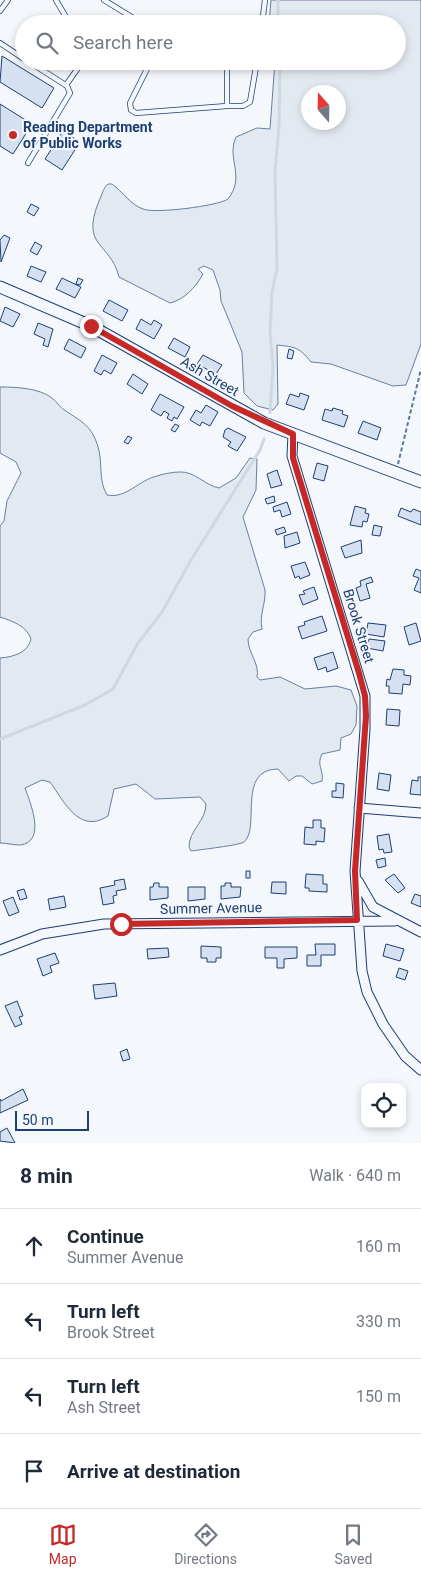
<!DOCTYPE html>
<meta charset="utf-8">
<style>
:root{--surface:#fff;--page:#f2f2f3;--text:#1f2937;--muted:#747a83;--line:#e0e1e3;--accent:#c62828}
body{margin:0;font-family:Roboto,sans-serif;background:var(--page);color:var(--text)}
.controls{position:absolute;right:15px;bottom:15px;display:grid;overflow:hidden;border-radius:10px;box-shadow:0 2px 8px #0003}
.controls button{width:45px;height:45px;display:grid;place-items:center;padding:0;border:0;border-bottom:1px solid var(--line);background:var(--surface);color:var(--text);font:25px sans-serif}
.compass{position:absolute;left:301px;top:85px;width:45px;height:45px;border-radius:50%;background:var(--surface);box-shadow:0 2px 8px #0003;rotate:340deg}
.scale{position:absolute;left:15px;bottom:12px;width:74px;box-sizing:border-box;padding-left:5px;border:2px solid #1d3f73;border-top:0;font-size:14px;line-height:18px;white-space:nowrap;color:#1d3f73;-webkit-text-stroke:4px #f4f7fb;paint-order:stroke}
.stop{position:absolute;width:15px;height:15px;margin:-11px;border:4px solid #c62828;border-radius:50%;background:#fff}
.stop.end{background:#c62828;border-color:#fff;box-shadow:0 1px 5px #0008}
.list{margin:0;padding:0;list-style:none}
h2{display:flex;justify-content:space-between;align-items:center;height:65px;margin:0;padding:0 20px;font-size:21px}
h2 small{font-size:16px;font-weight:400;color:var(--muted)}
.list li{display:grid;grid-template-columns:32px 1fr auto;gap:15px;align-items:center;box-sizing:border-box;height:75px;padding:0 20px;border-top:1px solid var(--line)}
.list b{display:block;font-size:19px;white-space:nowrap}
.list p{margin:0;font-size:16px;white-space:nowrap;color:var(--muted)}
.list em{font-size:16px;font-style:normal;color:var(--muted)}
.icon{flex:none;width:28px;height:28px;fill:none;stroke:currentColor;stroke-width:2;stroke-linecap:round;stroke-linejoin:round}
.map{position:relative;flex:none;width:421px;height:1143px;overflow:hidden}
.search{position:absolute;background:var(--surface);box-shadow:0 2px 8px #0003;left:15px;right:15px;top:15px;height:55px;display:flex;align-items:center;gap:12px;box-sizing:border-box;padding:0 18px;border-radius:28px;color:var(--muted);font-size:19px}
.sheet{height:365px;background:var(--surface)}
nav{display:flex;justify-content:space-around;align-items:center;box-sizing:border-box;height:70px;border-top:1px solid var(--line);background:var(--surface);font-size:14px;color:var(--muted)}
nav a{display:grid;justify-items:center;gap:2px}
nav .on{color:var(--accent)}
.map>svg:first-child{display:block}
.green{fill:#e3e9f0;stroke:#687fa3;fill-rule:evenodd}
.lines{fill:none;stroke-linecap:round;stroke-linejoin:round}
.stream{stroke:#cfd7e4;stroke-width:3}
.building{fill:#d5e0f0;stroke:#1d3f73}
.service-casing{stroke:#1d3f73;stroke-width:6}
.minor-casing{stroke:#1d3f73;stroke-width:11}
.tertiary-casing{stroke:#1d3f73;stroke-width:13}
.path{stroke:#5e769c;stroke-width:2;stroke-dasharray:4 2.5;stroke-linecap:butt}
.service{stroke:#f4f7fb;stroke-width:4.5}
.minor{stroke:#f4f7fb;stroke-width:9}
.tertiary{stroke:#f4f7fb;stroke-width:11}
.route{stroke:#c62828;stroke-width:6}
.poi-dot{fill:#c62828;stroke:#f4f7fb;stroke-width:2}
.labels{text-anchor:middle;stroke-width:4;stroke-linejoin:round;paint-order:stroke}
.poi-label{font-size:14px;font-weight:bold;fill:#1d3f73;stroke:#f4f7fb;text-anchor:start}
.street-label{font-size:14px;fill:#1d3f73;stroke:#f4f7fb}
</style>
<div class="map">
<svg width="421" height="1143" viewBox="0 0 421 1143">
<rect width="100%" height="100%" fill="#f4f7fb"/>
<path class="green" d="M 271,0 L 421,0 L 421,344 L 406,385 L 393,386 L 331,364 L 311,362 C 299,347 295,347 277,345 L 278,404 L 273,410 L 257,406 L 244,393 L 242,352 L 221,301 L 220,290 L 213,270 L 204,266 L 198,269 L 203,274 C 195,288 185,299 170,303 L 119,277 C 110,241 80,248 99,201 C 102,195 103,188 108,184 L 112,184 C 123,192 131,205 143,209 C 154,214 218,206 228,199 C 246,176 226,159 236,137 L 257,128 L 270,129 L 275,61 L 397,61 L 397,24 L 269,24 ZM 308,92 L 338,92 L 338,122 L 308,122 Z
M 0,387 C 16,387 39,388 52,398 C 57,402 60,408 66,411 C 82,422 92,426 98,447 C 103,463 98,480 107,495 C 126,499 139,480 157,476 C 163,474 173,472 179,472 C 195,471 204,485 219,488 L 236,478 L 250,458 L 257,459 L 256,490 L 243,517 L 265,590 C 266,604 259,614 262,629 L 253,632 L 248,639 C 248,653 260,664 257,677 L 260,680 L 280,677 L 305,689 L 336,686 L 351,690 L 357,706 L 356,725 L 351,734 L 341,738 L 340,750 L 322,754 C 316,765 324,770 322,781 L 312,784 L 302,776 L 296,776 L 289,781 L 278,769 C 236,769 261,828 244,842 C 241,845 198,850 191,851 L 189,847 C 189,830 206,821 206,804 L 200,797 L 155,799 L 136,784 L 114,789 L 108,816 C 79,835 64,801 50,782 L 42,780 L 25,788 C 30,802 47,842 20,845 C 13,845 7,843 0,843 L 0,658 C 13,657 28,653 31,639 C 27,626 12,621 0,617 L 0,526 L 4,521 L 7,501 L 21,473 L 16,462 L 0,453 Z"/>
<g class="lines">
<path class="stream" d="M 278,0 L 278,24
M 270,413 L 273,366 L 270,333 L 272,292 L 277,269 L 275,171 L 279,127 L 280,61
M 0,739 L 85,705 L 113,689 L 138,643 L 162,612 L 191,560 L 260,450 L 264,439"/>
</g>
<path class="building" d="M 2,56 L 54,88 L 42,108 L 0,82 Z
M 0,104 L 32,124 L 13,154 L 0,146 Z
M 63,131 L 80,142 L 62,170 L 45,159 Z
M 31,204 L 39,208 L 34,216 L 27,212 Z
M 4,235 L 10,238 L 1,262 L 0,240 Z
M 35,242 L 42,246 L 37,255 L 30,251 Z
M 31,266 L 46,272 L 41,282 L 27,276 Z
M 62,278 L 81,287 L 75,298 L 56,289 Z
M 78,278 L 83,280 L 80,285 L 76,284 Z
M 109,300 L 128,310 L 122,321 L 103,311 Z
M 5,307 L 20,314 L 13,327 L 0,321 Z
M 141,319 L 151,325 L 154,320 L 162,325 L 154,339 L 136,329 Z
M 38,323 L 53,329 L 48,347 L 43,345 L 45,339 L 34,334 Z
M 174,338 L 190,347 L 185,357 L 168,348 Z
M 69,339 L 86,348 L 81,358 L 64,349 Z
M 289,349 L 294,351 L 292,359 L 287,358 Z
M 102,355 L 117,363 L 111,374 L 104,370 L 101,375 L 94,371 Z
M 203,355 L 222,365 L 216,374 L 197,364 Z
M 133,374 L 148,384 L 142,394 L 127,384 Z
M 300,393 L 309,396 L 304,410 L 286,404 L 290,394 L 299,397 Z
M 160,394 L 184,407 L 177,419 L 174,417 L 172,421 L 167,418 L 169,414 L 164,411 L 161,416 L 151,410 Z
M 206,405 L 218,412 L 210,426 L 202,422 L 200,426 L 190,420 L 196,410 L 201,413 Z
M 333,408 L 343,411 L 342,414 L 348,416 L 344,427 L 322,420 L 325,409 L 332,411 Z
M 363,421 L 381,428 L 377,440 L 358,433 Z
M 175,424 L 179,426 L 175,432 L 171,430 Z
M 228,428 L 246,437 L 237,451 L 228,446 L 231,442 L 223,437 L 225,430 Z
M 128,436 L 132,438 L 128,444 L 124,442 Z
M 317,463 L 328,466 L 324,481 L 313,478 Z
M 277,470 L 282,485 L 271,488 L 267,474 Z
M 274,496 L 275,502 L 267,504 L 265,499 Z
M 287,502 L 291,514 L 282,517 L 280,510 L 274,512 L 273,507 Z
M 355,506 L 366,509 L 365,513 L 369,514 L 367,522 L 363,521 L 362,527 L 350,525 Z
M 401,508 L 411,512 L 413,509 L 421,512 L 421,525 L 398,516 Z
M 374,525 L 382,527 L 380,536 L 372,535 Z
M 284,527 L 286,532 L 277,535 L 275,530 Z
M 297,532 L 300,543 L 285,548 L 284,536 Z
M 361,540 L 362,553 L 345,558 L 341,547 Z
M 305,562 L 310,575 L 300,579 L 299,576 L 295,578 L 291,566 Z
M 416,569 L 421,571 L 421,593 L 414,590 L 419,578 L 413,576 Z
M 371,577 L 373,582 L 366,584 L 370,598 L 360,601 L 356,588 L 361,586 L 360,581 Z
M 314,587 L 318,599 L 303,605 L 299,595 L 305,594 L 303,591 Z
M 322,616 L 327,631 L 302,639 L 298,627 L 305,625 L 304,622 Z
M 368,623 L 386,625 L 384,637 L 366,634 Z
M 416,623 L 421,641 L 409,645 L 404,627 Z
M 369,639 L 385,641 L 383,651 L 367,648 Z
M 333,652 L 338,668 L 327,672 L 326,667 L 318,670 L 314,658 Z
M 393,669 L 404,670 L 404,675 L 411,676 L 410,685 L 403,684 L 402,694 L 389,693 L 389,686 L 386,686 L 387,679 L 390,680 Z
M 387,709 L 400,710 L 399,726 L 386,725 Z
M 379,773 L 391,775 L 389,791 L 377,789 Z
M 418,777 L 421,777 L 421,795 L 410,794 L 412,780 L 418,781 Z
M 336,783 L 344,784 L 343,798 L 332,797 L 332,791 L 336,791 Z
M 313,820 L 321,820 L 321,828 L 325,828 L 324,842 L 316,841 L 316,845 L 304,844 L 305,827 L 313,828 Z
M 389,834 L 392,852 L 384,853 L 383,849 L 379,850 L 377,836 Z
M 385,858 L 386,866 L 378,868 L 376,860 Z
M 246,871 L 250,871 L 250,878 L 246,878 Z
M 306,874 L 323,875 L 323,884 L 327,884 L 327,892 L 309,891 L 309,888 L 305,888 Z
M 394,874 L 405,888 L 398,893 L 385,880 Z
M 124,879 L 126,889 L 116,891 L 117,895 L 113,896 L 114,903 L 103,905 L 100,888 L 115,885 L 114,881 Z
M 272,882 L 286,882 L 286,894 L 271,893 Z
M 154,883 L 159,883 L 159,887 L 168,887 L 168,898 L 150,900 L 150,887 L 153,887 Z
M 225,883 L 231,883 L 231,887 L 241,887 L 240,897 L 221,899 L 221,886 L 225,886 Z
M 188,887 L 205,887 L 205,899 L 188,901 Z
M 24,889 L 27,898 L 20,900 L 17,891 Z
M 415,894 L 421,896 L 421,907 L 411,903 Z
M 64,896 L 66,907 L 50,910 L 48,899 Z
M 13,897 L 19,912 L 9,916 L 3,901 Z
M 315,944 L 335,944 L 335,955 L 321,955 L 321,966 L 307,966 L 307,955 L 316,955 Z
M 386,944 L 404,949 L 400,961 L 383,956 Z
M 201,946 L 221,947 L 221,958 L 216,958 L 216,962 L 207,962 L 207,958 L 201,958 Z
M 265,947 L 297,947 L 297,958 L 284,959 L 284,968 L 277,968 L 277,958 L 265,958 Z
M 168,948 L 169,957 L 148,959 L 147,949 Z
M 55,953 L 59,963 L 50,966 L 52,972 L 43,976 L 37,959 Z
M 399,968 L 408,971 L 405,980 L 396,977 Z
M 115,983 L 117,996 L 95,999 L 93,985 Z
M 17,1001 L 23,1016 L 19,1017 L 22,1024 L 15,1027 L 5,1006 Z
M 127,1049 L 130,1059 L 123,1061 L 120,1052 Z
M 23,1089 L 28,1100 L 0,1113 L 0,1099 L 1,1101 Z
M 7,1128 L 15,1143 L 0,1141 L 0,1132 Z"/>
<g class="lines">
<g class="service-casing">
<path id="service" d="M 56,0 L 70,24
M 104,0 L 143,24
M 0,11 L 8,0
M 262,24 L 265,0
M 0,43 L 24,59
M 28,61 L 67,86 L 70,93 L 28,163
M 151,61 L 130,103 L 131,110 L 136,113 L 227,106 L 227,61
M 66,85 L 83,61
M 227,106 L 243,106 L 250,102 L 257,61"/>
</g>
<g class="minor-casing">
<path id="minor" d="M 293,434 L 292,456 L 365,696 L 365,729 L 355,871 L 362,971 L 367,992 L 383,1024 L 405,1056 L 421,1070
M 359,808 L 421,813
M 358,881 L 373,907 L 421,932
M 0,950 L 42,934 L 104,924 L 395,921"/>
</g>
<g class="tertiary-casing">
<path id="tertiary" d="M 0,287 L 91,326 L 264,423 L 421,482"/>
</g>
<path class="path" d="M 398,464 L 421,369"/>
<use href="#service" class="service"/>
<use href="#minor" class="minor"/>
<use href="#tertiary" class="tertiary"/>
</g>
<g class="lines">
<path class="route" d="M 91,326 L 232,406 L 293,434 L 293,458 L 359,673 L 365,696 L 366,716 L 355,871 L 357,920 L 121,924"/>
</g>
<circle class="poi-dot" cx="13" cy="135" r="5"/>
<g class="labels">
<g class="poi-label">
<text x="23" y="132">Reading Department<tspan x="23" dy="16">of Public Works</tspan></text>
</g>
<g class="street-label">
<text transform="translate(210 376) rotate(30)" y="5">Ash Street</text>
<text transform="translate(359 626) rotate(73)" y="5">Brook Street</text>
<text transform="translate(211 908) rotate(-1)" y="5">Summer Avenue</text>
</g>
</g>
</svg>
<div class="controls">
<button><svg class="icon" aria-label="locate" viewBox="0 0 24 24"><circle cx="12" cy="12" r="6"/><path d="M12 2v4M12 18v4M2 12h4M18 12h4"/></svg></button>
</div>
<svg class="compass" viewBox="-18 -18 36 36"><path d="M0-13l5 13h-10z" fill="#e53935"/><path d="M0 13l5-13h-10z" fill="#747a83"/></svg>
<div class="scale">50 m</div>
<div class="stop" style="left:121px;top:924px"></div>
<div class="stop end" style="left:91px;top:326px"></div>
<div class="search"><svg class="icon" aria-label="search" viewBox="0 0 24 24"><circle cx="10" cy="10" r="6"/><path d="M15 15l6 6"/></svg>Search here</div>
</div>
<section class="sheet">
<h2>8 min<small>Walk · 640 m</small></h2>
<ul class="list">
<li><svg class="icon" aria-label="ahead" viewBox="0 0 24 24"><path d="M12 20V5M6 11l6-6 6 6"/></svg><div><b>Continue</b><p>Summer Avenue</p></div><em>160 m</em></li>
<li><svg class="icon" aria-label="left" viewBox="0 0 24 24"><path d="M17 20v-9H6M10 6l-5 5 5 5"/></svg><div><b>Turn left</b><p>Brook Street</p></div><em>330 m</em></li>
<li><svg class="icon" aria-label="left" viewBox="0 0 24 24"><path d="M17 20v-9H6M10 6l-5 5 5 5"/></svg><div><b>Turn left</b><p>Ash Street</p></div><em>150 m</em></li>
<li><svg class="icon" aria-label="arrive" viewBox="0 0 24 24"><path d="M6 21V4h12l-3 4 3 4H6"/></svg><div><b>Arrive at destination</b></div></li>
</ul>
</section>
<nav>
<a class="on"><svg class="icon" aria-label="map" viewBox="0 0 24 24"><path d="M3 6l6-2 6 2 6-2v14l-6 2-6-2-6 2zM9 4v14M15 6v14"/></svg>Map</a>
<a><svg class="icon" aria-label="directions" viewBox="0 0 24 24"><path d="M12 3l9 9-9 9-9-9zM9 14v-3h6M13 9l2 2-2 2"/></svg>Directions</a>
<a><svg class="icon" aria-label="saved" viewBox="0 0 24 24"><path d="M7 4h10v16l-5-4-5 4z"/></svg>Saved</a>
</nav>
